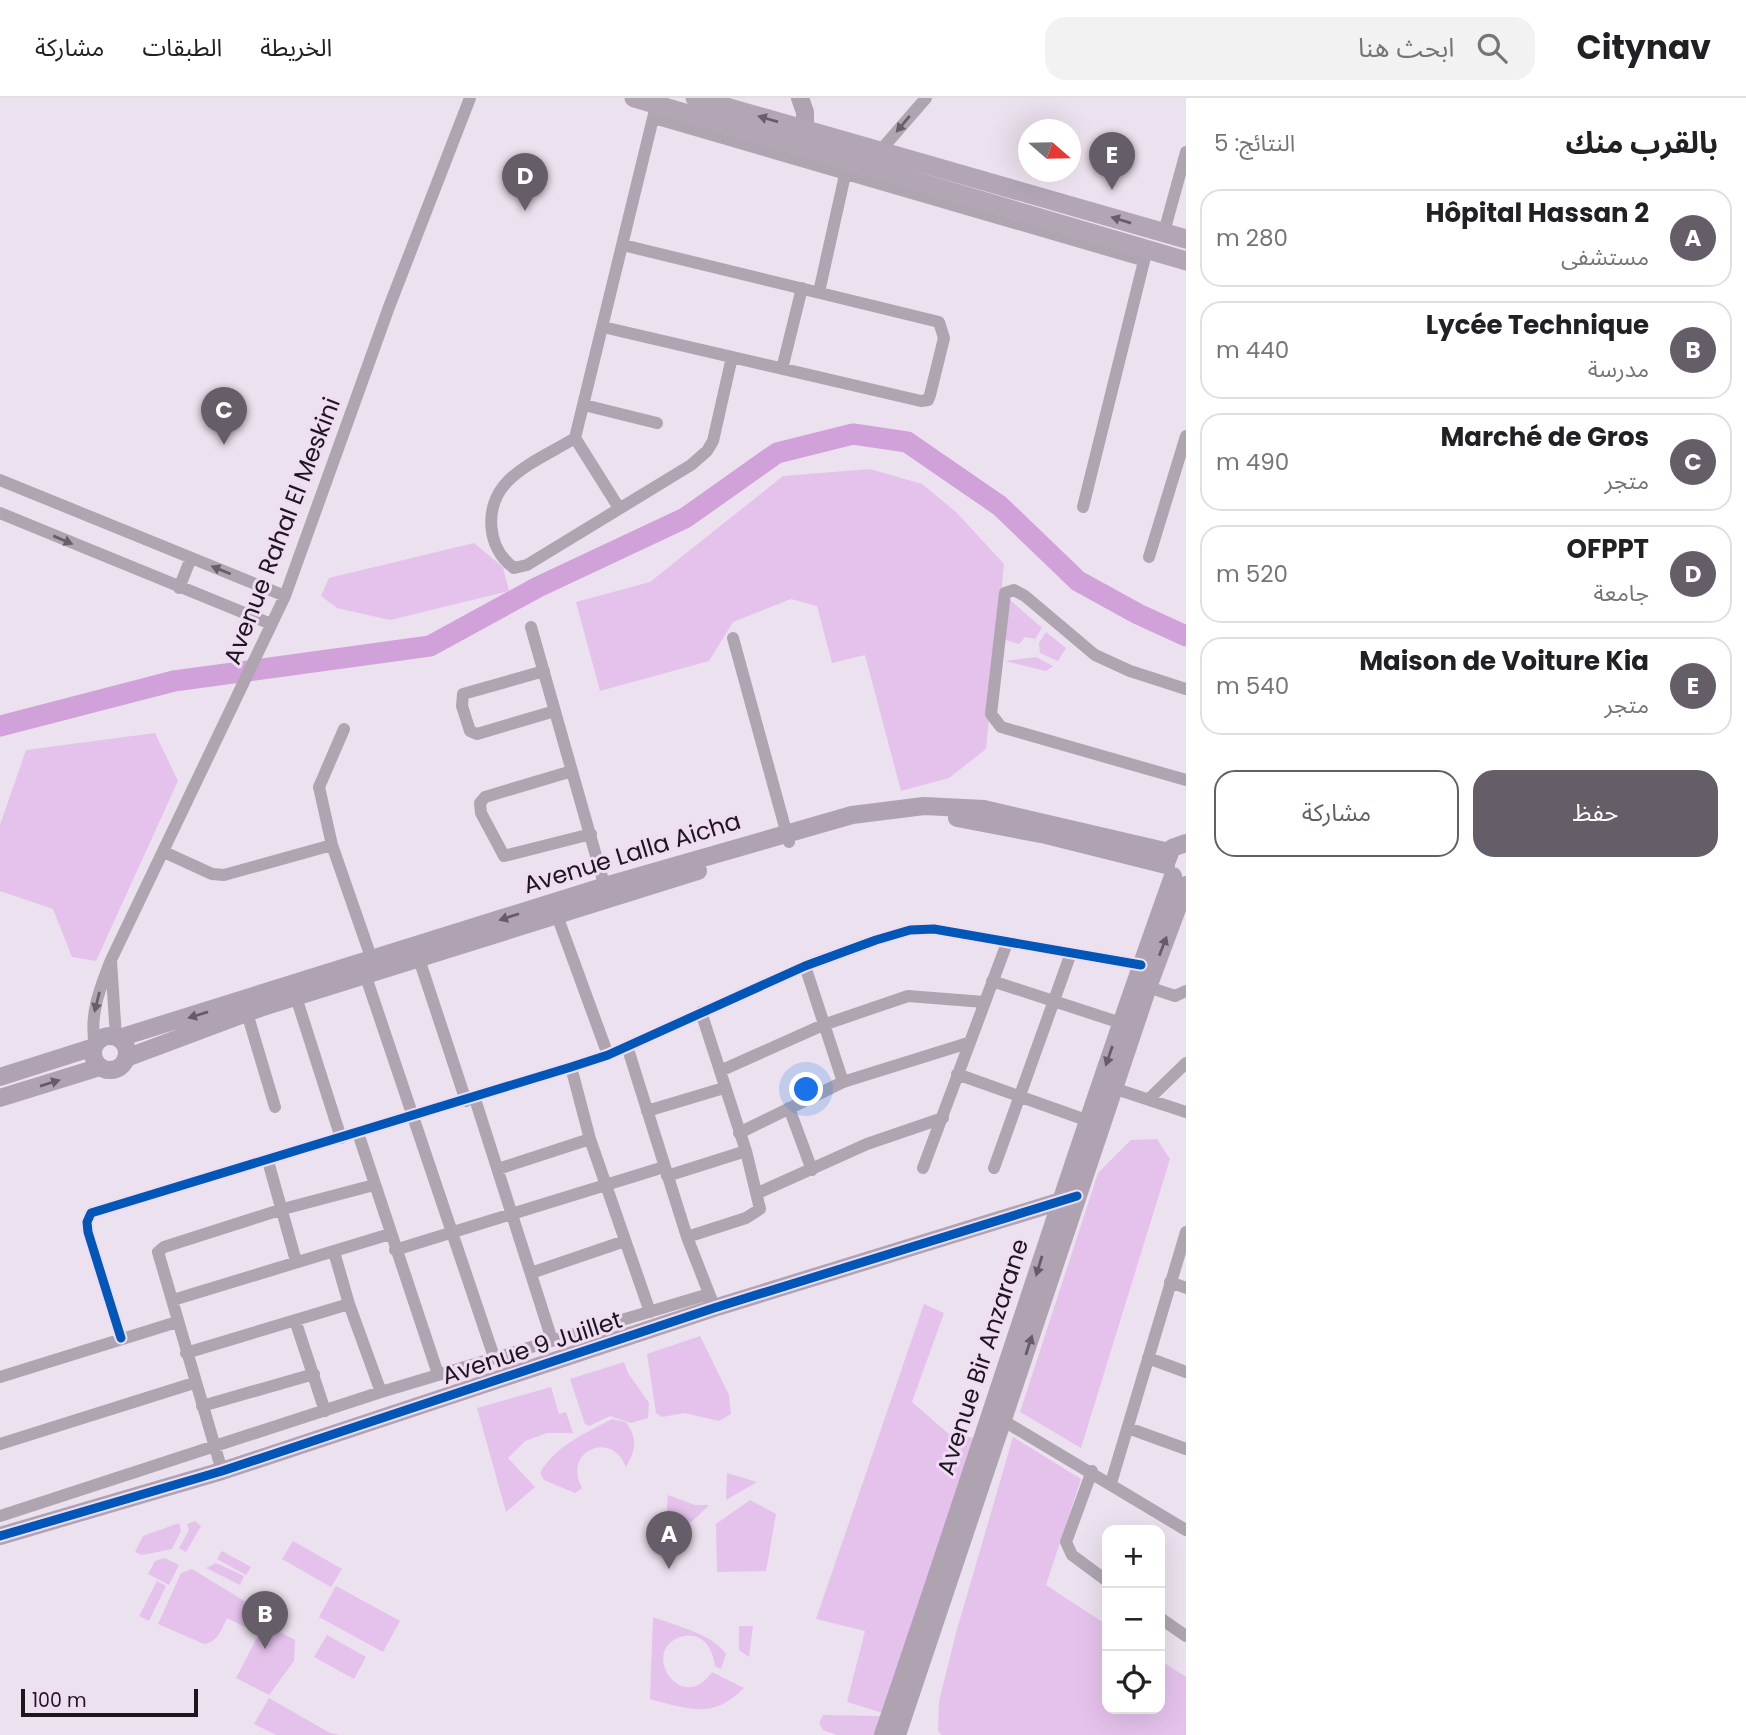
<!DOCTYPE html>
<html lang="ar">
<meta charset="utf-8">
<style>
:root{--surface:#fff;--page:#f2f2f2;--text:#202124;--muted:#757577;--line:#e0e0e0;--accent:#655d67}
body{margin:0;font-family:Poppins,"Noto Sans Arabic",sans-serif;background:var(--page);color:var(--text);direction:rtl}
.controls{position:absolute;right:21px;bottom:21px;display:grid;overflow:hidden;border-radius:14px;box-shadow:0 7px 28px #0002}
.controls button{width:63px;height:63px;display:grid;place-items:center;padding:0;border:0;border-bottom:2px solid var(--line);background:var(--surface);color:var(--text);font:35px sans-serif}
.compass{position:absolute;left:1018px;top:21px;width:63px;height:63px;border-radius:50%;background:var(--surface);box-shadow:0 7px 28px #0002;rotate:110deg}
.scale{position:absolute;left:21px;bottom:18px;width:177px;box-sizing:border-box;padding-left:7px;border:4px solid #1d161e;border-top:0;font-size:19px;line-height:24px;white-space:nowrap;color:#1d161e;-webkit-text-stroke:5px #f0dcf3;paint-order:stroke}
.you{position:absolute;left:807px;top:992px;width:24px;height:24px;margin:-18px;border:5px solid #fff;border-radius:50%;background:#1a73e8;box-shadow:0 0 0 10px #1a73e833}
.badge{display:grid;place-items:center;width:46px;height:46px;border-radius:50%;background:var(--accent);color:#fff;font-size:23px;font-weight:700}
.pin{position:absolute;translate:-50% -58px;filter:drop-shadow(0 2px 4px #0008)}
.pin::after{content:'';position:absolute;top:37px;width:24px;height:21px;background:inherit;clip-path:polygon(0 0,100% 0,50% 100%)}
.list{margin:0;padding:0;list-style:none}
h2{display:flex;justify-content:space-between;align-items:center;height:91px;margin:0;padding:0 28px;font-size:30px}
h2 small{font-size:23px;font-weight:400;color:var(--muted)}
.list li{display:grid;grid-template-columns:46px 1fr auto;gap:21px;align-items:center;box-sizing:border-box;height:98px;margin:0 14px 14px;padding:0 14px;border:2px solid var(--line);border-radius:21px}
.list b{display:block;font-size:26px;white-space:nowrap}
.list p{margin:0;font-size:23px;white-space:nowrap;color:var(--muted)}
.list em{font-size:23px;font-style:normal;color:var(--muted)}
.actions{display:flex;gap:14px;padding:21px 28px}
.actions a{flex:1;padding:16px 0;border:2px solid var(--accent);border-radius:21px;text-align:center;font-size:24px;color:var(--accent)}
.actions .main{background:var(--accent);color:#fff}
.icon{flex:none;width:38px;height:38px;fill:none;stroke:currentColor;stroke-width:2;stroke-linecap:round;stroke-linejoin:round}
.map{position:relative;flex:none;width:1186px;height:1637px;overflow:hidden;direction:ltr}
header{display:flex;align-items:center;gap:42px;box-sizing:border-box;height:98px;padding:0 35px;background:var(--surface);border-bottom:2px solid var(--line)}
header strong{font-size:33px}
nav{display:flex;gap:38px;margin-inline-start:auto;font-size:24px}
.search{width:490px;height:63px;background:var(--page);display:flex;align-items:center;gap:18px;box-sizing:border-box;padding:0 24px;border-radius:21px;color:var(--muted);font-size:26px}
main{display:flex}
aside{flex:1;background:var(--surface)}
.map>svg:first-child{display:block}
.green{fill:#e5c2ec}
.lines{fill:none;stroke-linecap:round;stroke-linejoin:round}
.river{stroke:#d1a1d9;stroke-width:21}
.street{stroke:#afa5b1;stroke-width:12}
.secondary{stroke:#afa3b1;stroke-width:18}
.primary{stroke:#b2a6b4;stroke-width:19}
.cycleway-casing{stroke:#f0dcf3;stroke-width:13}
.cycleway{stroke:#0057b8;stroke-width:9}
.oneway{fill:#685e69}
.oneway2{fill:#665e68}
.oneway3{fill:#665c68}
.labels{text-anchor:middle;stroke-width:6;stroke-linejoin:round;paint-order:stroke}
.street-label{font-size:24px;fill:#1d161e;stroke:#f0dcf3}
</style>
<header>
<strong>Citynav</strong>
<div class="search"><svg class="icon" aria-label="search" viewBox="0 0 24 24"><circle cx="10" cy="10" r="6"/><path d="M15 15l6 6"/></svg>ابحث هنا</div>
<nav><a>الخريطة</a><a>الطبقات</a><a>مشاركة</a></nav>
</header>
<main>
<aside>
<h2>بالقرب منك<small>النتائج: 5</small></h2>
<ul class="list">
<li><span class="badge">A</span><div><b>Hôpital Hassan 2</b><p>مستشفى</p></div><em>280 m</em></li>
<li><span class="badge">B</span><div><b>Lycée Technique</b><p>مدرسة</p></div><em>440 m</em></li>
<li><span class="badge">C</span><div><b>Marché de Gros</b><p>متجر</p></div><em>490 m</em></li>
<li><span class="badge">D</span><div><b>OFPPT</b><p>جامعة</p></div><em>520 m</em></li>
<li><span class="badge">E</span><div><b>Maison de Voiture Kia</b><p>متجر</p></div><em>540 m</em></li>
</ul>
<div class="actions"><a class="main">حفظ</a><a>مشاركة</a></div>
</aside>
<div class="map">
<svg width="1186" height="1637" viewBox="0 0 1186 1637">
<rect width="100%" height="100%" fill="#ece1ee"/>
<path class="green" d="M 870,371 L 922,386 L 956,414 L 1004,466 L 986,651 L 949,680 L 901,693 L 865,557 L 832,565 L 817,508 L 791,501 L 733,524 L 709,563 L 600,593 L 576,504 L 650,484 L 783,378 Z
M 474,445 L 503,469 L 509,493 L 390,522 L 337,510 L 321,498 L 329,480 Z
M 1010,502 L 1042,530 L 1035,541 L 1025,539 L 1019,546 L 1003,541 Z
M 1046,534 L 1066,550 L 1058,563 L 1040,555 L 1039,545 Z
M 1036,559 L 1053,568 L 1046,573 L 1005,563 Z
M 155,635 L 178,683 L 96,863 L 72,859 L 53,811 L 0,793 L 0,727 L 26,652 Z
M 1157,1041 L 1170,1061 L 1081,1350 L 1020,1314 L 1098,1075 L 1131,1042 Z
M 924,1206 L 944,1215 L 912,1304 L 950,1337 L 978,1340 L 883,1615 L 847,1604 L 865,1533 L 816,1521 Z
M 700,1238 L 729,1297 L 731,1316 L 719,1323 L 685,1315 L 662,1319 L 656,1315 L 647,1256 Z
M 624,1264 L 628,1275 L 649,1305 L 648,1320 L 631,1325 L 610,1318 L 589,1328 L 585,1326 L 570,1281 Z
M 551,1289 L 559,1316 L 566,1314 L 573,1335 L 547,1335 L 525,1343 L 508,1360 L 535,1389 L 506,1414 L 477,1310 Z
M 612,1321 L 626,1324 C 637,1341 637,1350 626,1369 C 612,1331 562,1353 582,1390 L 575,1395 L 544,1382 L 540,1375 C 555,1348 586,1335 612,1321 Z
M 1013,1339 L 1081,1381 L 1046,1487 L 1107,1527 L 1107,1611 L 1160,1611 L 1160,1562 L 1186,1579 L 1186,1637 L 942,1637 L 938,1633 L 939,1604 L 956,1535 Z
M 727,1375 L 757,1384 L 726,1402 Z
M 668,1397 L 695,1407 L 709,1407 C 697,1419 684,1434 665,1434 Z
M 750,1402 L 776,1416 L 766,1473 L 717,1474 L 716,1426 Z
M 195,1423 L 201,1428 L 186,1454 L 179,1450 L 189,1432 L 187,1426 Z
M 179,1425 L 181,1433 L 172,1451 L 142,1457 L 135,1454 L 143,1438 Z
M 293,1443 L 342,1471 L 331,1489 L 282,1461 Z
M 222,1453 L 251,1469 L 246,1477 L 217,1461 Z
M 165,1460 L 179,1467 L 169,1487 L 148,1476 L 155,1463 Z
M 216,1465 L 244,1478 L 240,1487 L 206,1470 Z
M 192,1471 L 266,1516 L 251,1532 L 227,1520 C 221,1532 218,1544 204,1546 L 158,1526 L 181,1475 Z
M 157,1483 L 166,1488 L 149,1523 L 139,1518 Z
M 336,1488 L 400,1523 L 383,1554 L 319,1519 Z
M 653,1519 C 676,1528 713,1536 726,1556 L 721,1571 L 715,1568 C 713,1551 703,1534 684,1538 C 637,1548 680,1620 712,1574 L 744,1590 C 712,1622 689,1611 650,1601 Z
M 264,1526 L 295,1542 L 294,1563 L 269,1597 L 236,1580 Z
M 739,1528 L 753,1528 L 749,1559 L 739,1552 Z
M 327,1537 L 366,1559 L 354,1581 L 314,1559 Z
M 269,1600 L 330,1635 L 340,1637 L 276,1637 L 254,1626 Z
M 823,1617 L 881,1618 L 875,1637 L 837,1637 L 823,1632 L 819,1625 Z"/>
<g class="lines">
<path class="river" d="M 0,628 L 174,583 L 430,548 L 538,489 L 685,420 L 777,355 L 853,336 L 907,344 L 1000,408 L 1078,483 L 1138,516 L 1186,538"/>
<path class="street" d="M 654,20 L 1142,162
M 880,53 L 926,0
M 1164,134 L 1186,54
M 819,194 L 845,77
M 603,229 L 921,303 L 928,302 L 930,297 L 944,240 L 939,224 L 623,147
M 782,271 L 802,190
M 584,307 L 657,325
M 575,340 C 554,353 524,366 507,384 C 484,408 486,450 514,470 L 527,467 L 691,367 L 707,353 L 713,343 L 732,259
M 0,382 L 285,498
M 1083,409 L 1146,155
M 619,410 L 575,340 L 655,12
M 0,415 L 271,526
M 1149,459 L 1186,338
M 179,490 L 191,460
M 531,529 L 606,793
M 733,540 L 789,744
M 544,573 L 463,596 L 462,608 L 470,633 L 477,636 L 555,613
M 1186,591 L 1130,573 L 1095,557 L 1025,498 L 1014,492 L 1005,495 L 991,616 L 1001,629 L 1186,682
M 572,673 L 485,699 L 480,705 L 481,715 L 504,758 L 591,736
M 332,747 L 319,689 L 344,631
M 164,754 L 212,776 L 224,777 L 332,747 L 372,862
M 555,812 L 608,957
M 419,861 L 466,1003
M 111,863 L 116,939
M 805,868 L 843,984
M 366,879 L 494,1259
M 992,883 L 1121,925
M 1148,889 L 1175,898 L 1186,893
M 296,899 L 341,1040
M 247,915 L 275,1009
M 95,947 C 89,917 100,890 111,862 L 285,498 L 389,209 L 470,0
M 627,948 L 687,1139 L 712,1203
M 571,969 L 590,1041 L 650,1214
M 720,973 L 823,927 L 908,898 L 984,904
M 957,976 L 1086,1022
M 1107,988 L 1186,1014
M 1150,1000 L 1186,965
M 475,1001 L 552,1242
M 789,1010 L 812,1072
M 647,1013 L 724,990
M 358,1035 L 438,1276
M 739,1035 L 843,984 L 968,945
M 268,1063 L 296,1163
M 923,1070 L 1007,845
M 994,1070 L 1071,855
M 498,1071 L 590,1041
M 667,1078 L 746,1053
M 758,1095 L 867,1046 L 943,1020
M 687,1139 L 746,1120 L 760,1111 L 746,1053 L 701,914
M 395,1152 L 664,1069
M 334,1154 L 349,1206 L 381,1294
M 531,1175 L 625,1143
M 1170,1184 L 1186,1190
M 173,1202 L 390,1136
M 295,1222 L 325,1313
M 121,1240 L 88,1134 L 87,1124 L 91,1115 L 571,969 L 608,957 L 805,868 L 876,842 L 910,832 L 934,831 L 1141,867
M 186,1255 L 349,1206
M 1148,1260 L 1186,1274
M 0,1279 L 177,1224
M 202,1308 L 314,1276
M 997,1319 L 1186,1432
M 1128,1330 L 1186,1351
M 0,1346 L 194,1285
M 222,1373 L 158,1154 L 164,1149 L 283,1111 L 374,1087
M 1092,1373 L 1066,1444 L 1072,1457 L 1107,1483
M 1111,1385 L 1186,1134
M 0,1418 L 381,1294 L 709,1196
M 1160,1520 L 1186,1538"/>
<path class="secondary" d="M 800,0 L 805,14 L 805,32
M 957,720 L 1046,737 L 1166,767
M 1166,765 L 1172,750 L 1186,745
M93 955a17 17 0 1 1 34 0a17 17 0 1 1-34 0Z
M 119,940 L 605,788 L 852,717 L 924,708 L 984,711 L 1169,754
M 126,960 L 260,910 L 698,773
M 0,979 L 94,949
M 0,1000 L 100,969
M 0,1438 L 222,1373 L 714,1210 L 1077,1098
M 883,1637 C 981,1351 1071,1063 1173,778
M 897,1637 L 1148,889 L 1186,787"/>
<path class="primary" d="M 634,0 L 1186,163
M 695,0 L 1186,141"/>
<g class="cycleway-casing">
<path id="cycleway" d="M 121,1240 L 88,1134 L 87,1124 L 91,1115 L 571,969 L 608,957 L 805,868 L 876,842 L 910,832 L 934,831 L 1141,867
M 0,1438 L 222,1373 L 714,1210 L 1077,1098"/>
</g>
<use href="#cycleway" class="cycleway"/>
</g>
<defs><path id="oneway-solid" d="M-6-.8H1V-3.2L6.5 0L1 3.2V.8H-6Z" transform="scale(1.75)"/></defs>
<g class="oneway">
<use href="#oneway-solid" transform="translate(768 21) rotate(-164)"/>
<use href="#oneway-solid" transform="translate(1121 122) rotate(-163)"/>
</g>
<g class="oneway2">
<use href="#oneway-solid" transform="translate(903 26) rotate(130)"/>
<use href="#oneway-solid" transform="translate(63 442) rotate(23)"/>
<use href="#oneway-solid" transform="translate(221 472) rotate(-158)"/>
<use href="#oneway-solid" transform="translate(97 904) rotate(104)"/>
</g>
<g class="oneway3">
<use href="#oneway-solid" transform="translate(509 819) rotate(162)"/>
<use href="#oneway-solid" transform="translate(1163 848) rotate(-69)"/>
<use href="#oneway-solid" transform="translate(198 917) rotate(163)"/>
<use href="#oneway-solid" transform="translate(1109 958) rotate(109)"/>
<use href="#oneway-solid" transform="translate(50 985) rotate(-17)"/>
<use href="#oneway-solid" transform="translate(1039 1168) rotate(107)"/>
<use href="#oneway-solid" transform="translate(1029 1247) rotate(-72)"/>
</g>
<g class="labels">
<g class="street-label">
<text transform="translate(282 433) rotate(-69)" y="8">Avenue Rahal El Meskini</text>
<text transform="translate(632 755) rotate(-17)" y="8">Avenue Lalla Aicha</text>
<text transform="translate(532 1250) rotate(-18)" y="8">Avenue 9 Juillet</text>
<text transform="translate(983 1259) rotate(-72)" y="8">Avenue Bir Anzarane</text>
</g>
</g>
</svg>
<div class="controls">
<button>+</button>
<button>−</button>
<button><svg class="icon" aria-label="locate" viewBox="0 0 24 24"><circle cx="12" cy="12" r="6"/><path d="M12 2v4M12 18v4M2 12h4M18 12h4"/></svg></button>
</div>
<svg class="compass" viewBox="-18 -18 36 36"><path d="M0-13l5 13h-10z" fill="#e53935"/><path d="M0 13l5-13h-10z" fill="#757577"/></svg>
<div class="scale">100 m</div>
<div class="you"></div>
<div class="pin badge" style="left:669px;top:1471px">A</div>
<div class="pin badge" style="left:265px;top:1551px">B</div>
<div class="pin badge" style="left:224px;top:347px">C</div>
<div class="pin badge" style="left:525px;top:113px">D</div>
<div class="pin badge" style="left:1112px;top:92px">E</div>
</div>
</main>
